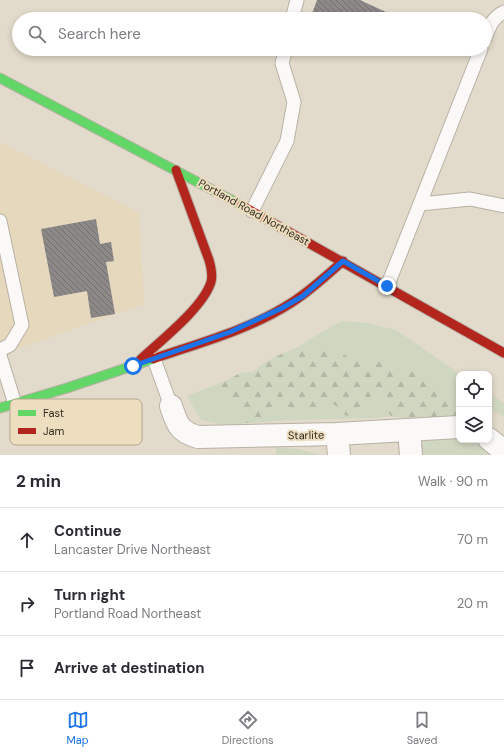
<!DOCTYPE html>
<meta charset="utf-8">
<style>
:root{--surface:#fff;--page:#f7f7f7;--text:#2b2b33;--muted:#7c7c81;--line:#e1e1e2;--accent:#1a73e8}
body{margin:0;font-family:"DM Sans",sans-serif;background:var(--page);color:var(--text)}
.controls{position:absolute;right:12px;bottom:12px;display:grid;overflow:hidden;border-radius:8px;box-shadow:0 2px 6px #0003}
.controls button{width:36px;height:36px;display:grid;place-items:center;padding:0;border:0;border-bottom:1px solid var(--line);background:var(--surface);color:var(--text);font:20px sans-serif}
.stop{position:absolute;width:12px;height:12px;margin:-9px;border:3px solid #1a73e8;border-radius:50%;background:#fff}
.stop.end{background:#1a73e8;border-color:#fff;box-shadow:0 1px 4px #0008}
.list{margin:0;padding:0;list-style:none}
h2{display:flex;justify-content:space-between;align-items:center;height:52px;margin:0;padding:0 16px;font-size:17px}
h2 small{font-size:13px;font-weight:400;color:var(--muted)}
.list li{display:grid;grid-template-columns:26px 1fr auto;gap:12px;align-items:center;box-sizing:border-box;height:64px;padding:0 16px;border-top:1px solid var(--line)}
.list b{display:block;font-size:15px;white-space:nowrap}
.list p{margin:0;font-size:13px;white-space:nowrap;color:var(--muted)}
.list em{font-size:13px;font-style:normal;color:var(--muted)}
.icon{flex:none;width:22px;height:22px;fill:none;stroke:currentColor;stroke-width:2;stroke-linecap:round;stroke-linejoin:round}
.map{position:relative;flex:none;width:504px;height:455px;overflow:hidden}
.search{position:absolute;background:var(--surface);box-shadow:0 2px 6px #0003;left:12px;right:12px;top:12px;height:44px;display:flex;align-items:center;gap:10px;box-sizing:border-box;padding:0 14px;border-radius:22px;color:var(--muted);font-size:15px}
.sheet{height:244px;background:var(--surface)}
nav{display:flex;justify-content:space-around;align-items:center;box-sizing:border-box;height:56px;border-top:1px solid var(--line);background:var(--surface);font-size:11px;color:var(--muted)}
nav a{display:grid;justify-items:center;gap:2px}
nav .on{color:var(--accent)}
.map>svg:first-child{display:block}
.built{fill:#e6d8bc}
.grass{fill:#d0d7c1}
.forest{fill:url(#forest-firs)}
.building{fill:url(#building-back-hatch)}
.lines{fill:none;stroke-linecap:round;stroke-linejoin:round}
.lane-casing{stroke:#b8b1a5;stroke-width:15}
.street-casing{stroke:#b8b1a5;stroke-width:24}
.fast-casing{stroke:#b8b1a5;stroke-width:11}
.jam-casing{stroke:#b8b1a5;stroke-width:11}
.lane{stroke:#fbf9f7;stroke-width:13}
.street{stroke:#fbf9f7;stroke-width:22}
.fast{stroke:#63d668;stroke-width:9}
.jam{stroke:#b3261e;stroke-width:9}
.route{stroke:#1a73e8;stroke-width:5}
.labels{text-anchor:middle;stroke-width:4;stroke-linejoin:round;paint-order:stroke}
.street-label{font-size:11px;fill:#312b1f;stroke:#eddec0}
.key{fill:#eddec0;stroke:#b5a890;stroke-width:1}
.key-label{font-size:11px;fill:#312b1f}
</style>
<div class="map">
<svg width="504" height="455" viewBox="0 0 504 455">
<defs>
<pattern id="forest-firs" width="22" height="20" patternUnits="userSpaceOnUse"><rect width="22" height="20" fill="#d0d7c1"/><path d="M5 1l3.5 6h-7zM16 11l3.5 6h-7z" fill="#b3b9a5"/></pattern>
<pattern id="building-back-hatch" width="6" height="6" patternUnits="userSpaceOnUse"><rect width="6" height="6" fill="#8c8988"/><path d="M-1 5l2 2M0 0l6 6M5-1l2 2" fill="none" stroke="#73706f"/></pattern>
</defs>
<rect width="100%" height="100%" fill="#e2daca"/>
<path class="built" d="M 0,142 L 139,213 L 144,304 L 0,355 Z"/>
<path class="grass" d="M 342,321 L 367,323 L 396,330 L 460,374 L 459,374 L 459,410 L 374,418 L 288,420 L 226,425 L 201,420 L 187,396 L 233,378 L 264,369 L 320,333 Z
M 489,393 L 504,403 L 504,417 L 489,408 Z
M 456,437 L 459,437 L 459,440 L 477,440 L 488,455 L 421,455 L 421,442 Z
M 276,447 L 298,449 L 320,455 L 276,455 Z"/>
<path class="forest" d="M 303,345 L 308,349 L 316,347 L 339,350 L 350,359 L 368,358 L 384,363 L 392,369 L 420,373 L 440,382 L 447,396 L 459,405 L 456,415 L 449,419 L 439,419 L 426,418 L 402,418 L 391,416 L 381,402 L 374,399 L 369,409 L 357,418 L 340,414 L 338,407 L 329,402 L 319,407 L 297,412 L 277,408 L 268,413 L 258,422 L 245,423 C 234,408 238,402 218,394 L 220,384 L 240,373 L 253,372 C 268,358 284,353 303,345 Z"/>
<path class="building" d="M 317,0 L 360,0 L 401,19 L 310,19 Z
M 373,49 L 391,49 L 388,56 Z
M 96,219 L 100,244 L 111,242 L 114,261 L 106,262 L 115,314 L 91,318 L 87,291 L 54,297 L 41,229 Z"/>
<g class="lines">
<g class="lane-casing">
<path id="lane" d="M 292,19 L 297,0
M 485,38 C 490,26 492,18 504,12
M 420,204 L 470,199 L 504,206
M 252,211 L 287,141 L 294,102 L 282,63 L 286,49
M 0,221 L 22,325 L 10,345 L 0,350
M 387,287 L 481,49
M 0,356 L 15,404
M 154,359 L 171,406"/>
</g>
<g class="street-casing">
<path id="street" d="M 171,406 C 177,424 179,432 198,437 L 337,434 L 459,427
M 409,430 L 411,455
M 337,434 L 339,455
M 489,439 L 504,451"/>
</g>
<g class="fast-casing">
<path id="fast" d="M 0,78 L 241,205
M 0,408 L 67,388 L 153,359"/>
</g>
<g class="jam-casing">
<path id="jam" d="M 241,205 L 504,353
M 153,359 C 199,343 249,330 291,303 C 310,291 326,276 343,261
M 140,360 C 160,341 203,308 211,282 C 213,275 211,267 209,260 L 176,170"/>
</g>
<use href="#lane" class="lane"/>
<use href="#street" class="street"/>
<use href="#fast" class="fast"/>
<use href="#jam" class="jam"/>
</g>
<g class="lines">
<path class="route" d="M 133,366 L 230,332 L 282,308 L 303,296 L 343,261 L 387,286"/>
</g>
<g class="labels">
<g class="street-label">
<text transform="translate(254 212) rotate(29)" y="4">Portland Road Northeast</text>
<text transform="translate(306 435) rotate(-1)" y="4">Starlite</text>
</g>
</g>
<rect x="10" y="399" width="132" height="46" rx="6" class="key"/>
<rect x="18" y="410" width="18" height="6" fill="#63d668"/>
<rect x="18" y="428" width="18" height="6" fill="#b3261e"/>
<g class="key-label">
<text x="43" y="417">Fast</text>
<text x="43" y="435">Jam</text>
</g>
</svg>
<div class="controls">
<button><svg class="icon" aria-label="locate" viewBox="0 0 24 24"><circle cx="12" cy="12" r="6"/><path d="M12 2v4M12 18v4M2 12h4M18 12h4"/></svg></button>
<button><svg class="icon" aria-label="layers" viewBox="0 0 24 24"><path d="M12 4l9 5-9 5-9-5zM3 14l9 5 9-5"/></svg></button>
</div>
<div class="stop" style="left:133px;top:366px"></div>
<div class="stop end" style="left:387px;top:286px"></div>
<div class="search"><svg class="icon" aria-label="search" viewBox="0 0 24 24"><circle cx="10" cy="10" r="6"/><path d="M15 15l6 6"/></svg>Search here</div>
</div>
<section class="sheet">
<h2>2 min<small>Walk · 90 m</small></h2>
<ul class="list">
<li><svg class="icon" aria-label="ahead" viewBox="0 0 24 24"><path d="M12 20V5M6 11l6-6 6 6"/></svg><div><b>Continue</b><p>Lancaster Drive Northeast</p></div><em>70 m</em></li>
<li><svg class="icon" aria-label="right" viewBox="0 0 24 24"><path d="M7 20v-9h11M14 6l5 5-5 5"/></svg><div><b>Turn right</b><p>Portland Road Northeast</p></div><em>20 m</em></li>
<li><svg class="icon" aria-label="arrive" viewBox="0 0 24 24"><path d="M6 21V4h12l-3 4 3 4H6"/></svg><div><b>Arrive at destination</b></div></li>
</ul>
</section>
<nav>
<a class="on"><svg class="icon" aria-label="map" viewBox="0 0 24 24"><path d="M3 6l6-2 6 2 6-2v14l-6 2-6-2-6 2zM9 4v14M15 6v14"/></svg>Map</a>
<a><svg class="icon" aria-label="directions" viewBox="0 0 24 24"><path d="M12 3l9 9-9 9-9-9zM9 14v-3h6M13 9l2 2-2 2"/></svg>Directions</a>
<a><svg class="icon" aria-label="saved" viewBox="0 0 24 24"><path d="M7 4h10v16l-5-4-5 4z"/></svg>Saved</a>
</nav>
